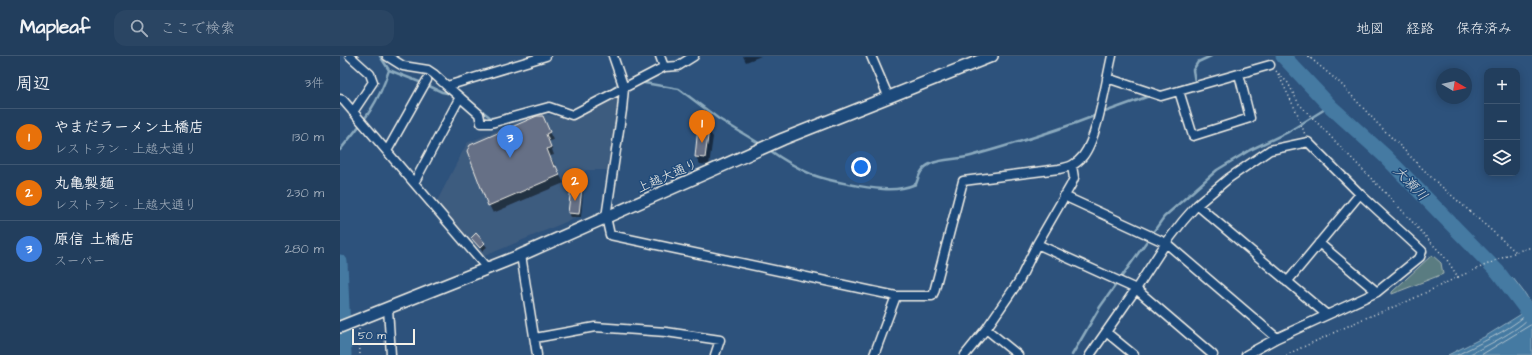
<!DOCTYPE html>
<html lang="ja">
<meta charset="utf-8">
<style>
:root{--surface:#223e5d;--page:#2a4563;--text:#f1f3f6;--muted:#a2aebc;--line:#3f5772;--accent:#8c9099}
body{margin:0;font-family:"Architects Daughter","Klee One",sans-serif;background:var(--page);color:var(--text)}
.controls{position:absolute;right:12px;top:12px;display:grid;overflow:hidden;border-radius:8px;box-shadow:0 2px 10px #0003}
.controls button{width:36px;height:36px;display:grid;place-items:center;padding:0;border:0;border-bottom:1px solid var(--line);background:var(--surface);color:var(--text);font:20px sans-serif}
.compass{position:absolute;left:1096px;top:12px;width:36px;height:36px;border-radius:50%;background:var(--surface);box-shadow:0 2px 10px #0003;rotate:99deg}
.scale{position:absolute;left:12px;bottom:10px;width:63px;box-sizing:border-box;padding-left:4px;border:2px solid #f4f1e8;border-top:0;font-size:11px;line-height:14px;white-space:nowrap;color:#f4f1e8;-webkit-text-stroke:3px #1f4a7a;paint-order:stroke}
.you{position:absolute;left:521px;top:111px;width:14px;height:14px;margin:-10px;border:3px solid #fff;border-radius:50%;background:#1a73e8;box-shadow:0 0 0 6px #1a73e833}
.badge{display:grid;place-items:center;width:26px;height:26px;border-radius:50%;background:var(--accent);color:#fff;font-size:13px;font-weight:700}
.pin{position:absolute;translate:-50% -33px;filter:drop-shadow(0 1px 2px #0008)}
.pin::after{content:'';position:absolute;top:21px;width:14px;height:12px;background:inherit;clip-path:polygon(0 0,100% 0,50% 100%)}
.list{margin:0;padding:0;list-style:none}
h2{display:flex;justify-content:space-between;align-items:center;height:52px;margin:0;padding:0 16px;font-size:17px}
h2 small{font-size:13px;font-weight:400;color:var(--muted)}
.list li{display:grid;grid-template-columns:26px 1fr auto;gap:12px;align-items:center;box-sizing:border-box;height:56px;padding:0 16px;border-top:1px solid var(--line)}
.list b{display:block;font-size:15px;white-space:nowrap}
.list p{margin:0;font-size:13px;white-space:nowrap;color:var(--muted)}
.list em{font-size:13px;font-style:normal;color:var(--muted)}
.icon{flex:none;width:22px;height:22px;fill:none;stroke:currentColor;stroke-width:2;stroke-linecap:round;stroke-linejoin:round}
.map{position:relative;flex:none;width:1192px;height:299px;overflow:hidden}
header{display:flex;align-items:center;gap:24px;box-sizing:border-box;height:56px;padding:0 20px;background:var(--surface);border-bottom:1px solid var(--line)}
header strong{font-size:19px}
nav{display:flex;gap:22px;margin-inline-start:auto;font-size:14px}
.search{width:280px;height:36px;background:var(--page);display:flex;align-items:center;gap:10px;box-sizing:border-box;padding:0 14px;border-radius:12px;color:var(--muted);font-size:15px}
main{display:flex}
aside{flex:1;background:var(--surface)}
.map>svg:first-child{display:block}
.built{fill:#3e5b7f}
.green{fill:#5a7c81;stroke:#a7b6b4}
.water{fill:#457aa2;stroke:#8baabe}
.shadow{fill:#0007}
.lines{fill:none;stroke-linecap:round;stroke-linejoin:round}
.shore{stroke:#aec1cc;stroke-width:1}
.stream{stroke:#8baabe;stroke-width:2.5}
.river{stroke:#457aa2;stroke-width:15}
.building{fill:#667086;stroke:#f4f1e8}
.minor-casing{stroke:#f4f1e8;stroke-width:11}
.major-casing{stroke:#f4f1e8;stroke-width:14}
.path{stroke:#f4f1e8;stroke-width:1.5;stroke-dasharray:1 3;stroke-linecap:butt}
.minor{stroke:#1f4a7a;stroke-width:8}
.major{stroke:#1f4a7a;stroke-width:11}
.labels{text-anchor:middle;stroke-width:3;stroke-linejoin:round;paint-order:stroke}
.street-label{font-size:13px;fill:#f4f1e8;stroke:#1f4a7a}
.water-label{font-size:14px;font-style:italic;fill:#dadfde;stroke:#1f4a7a}
</style>
<header>
<strong>Mapleaf</strong>
<div class="search"><svg class="icon" aria-label="search" viewBox="0 0 24 24"><circle cx="10" cy="10" r="6"/><path d="M15 15l6 6"/></svg>ここで検索</div>
<nav><a>地図</a><a>経路</a><a>保存済み</a></nav>
</header>
<main>
<aside>
<h2>周辺<small>3件</small></h2>
<ul class="list">
<li><span class="badge" style="background:#e8710a">1</span><div><b>やまだラーメン土橋店</b><p>レストラン · 上越大通り</p></div><em>130 m</em></li>
<li><span class="badge" style="background:#e8710a">2</span><div><b>丸亀製麺</b><p>レストラン · 上越大通り</p></div><em>230 m</em></li>
<li><span class="badge" style="background:#3f7fe0">3</span><div><b>原信 土橋店</b><p>スーパー</p></div><em>280 m</em></li>
</ul>
</aside>
<div class="map">
<svg width="1192" height="299" viewBox="0 0 1192 299">
<rect width="100%" height="100%" fill="#2d527c"/>
<filter id="ink" filterUnits="userSpaceOnUse"><feTurbulence type="fractalNoise" baseFrequency=".025" numOctaves="2"/><feDisplacementMap in="SourceGraphic" scale="8" xChannelSelector="R" yChannelSelector="G"/><feConvolveMatrix kernelMatrix="1 2 1 2 8 2 1 2 1" color-interpolation-filters="sRGB"/></filter>
<g filter="url(#ink)">
<path class="built" d="M 277,39 L 279,40 L 269,114 L 245,114 L 240,160 L 142,201 L 96,147 L 127,87 L 196,58 L 204,58 L 233,64 Z"/>
<path class="green" d="M 1092,199 L 1101,207 L 1103,218 L 1052,238 L 1052,236 Z"/>
<path class="water" d="M 1173,222 L 1186,239 L 1192,251 L 1192,299 L 1108,299 L 1146,280 L 1183,257 L 1174,243 L 1160,228 Z"/>
<path class="shadow" d="M 403,0 L 421,0 L 406,6 Z
M 202,61 L 213,84 L 209,85 L 214,99 L 210,100 L 224,127 L 153,157 L 149,149 Z
M 368,74 L 373,81 L 369,109 L 360,108 L 356,101 Z
M 241,133 L 243,137 L 241,161 L 231,161 L 229,157 Z
M 136,178 L 147,191 L 142,195 L 132,182 Z"/>
<g class="lines">
<path class="shore" d="M 1117,299 C 1140,287 1166,276 1186,259 L 1187,252 L 1192,252
M 1128,299 C 1142,292 1187,271 1192,257
M 1141,299 L 1192,268"/>
<path class="stream" d="M 40,0 L 49,14 L 82,27
M 299,26 L 339,33 L 379,63 L 422,89
M 87,29 L 102,36 L 112,38
M 838,31 L 855,26 L 853,14 L 858,6 L 871,0
M 270,36 L 279,27 L 293,24
M 137,51 L 151,62 L 157,62
M 762,57 L 812,39
M 428,93 C 442,103 457,112 473,119 C 489,125 526,132 543,133 C 553,134 566,132 576,128 C 579,120 581,112 590,108 C 602,102 618,104 631,100 C 674,88 716,75 757,59
M 0,94 C 22,67 38,49 49,14
M 732,299 L 760,251 L 824,161 L 877,114 L 910,94 L 948,76 L 990,50"/>
<path class="river" d="M 943,0 L 990,50 L 1045,100 L 1158,216 L 1192,261
M 0,206 L 4,299"/>
</g>
<path class="building" d="M 197,60 L 203,60 L 210,76 L 206,78 L 211,91 L 207,93 L 214,111 L 216,110 L 220,119 L 148,150 L 127,95 L 130,89 Z
M 358,71 L 369,73 L 365,102 L 355,101 Z
M 231,131 L 242,132 L 239,158 L 228,157 Z
M 136,177 L 145,187 L 140,192 L 131,182 Z"/>
<g class="lines">
<g class="minor-casing">
<path id="minor" d="M 10,0 L 30,18 L 33,26 L 13,56
M 47,0 L 63,10 L 88,14 L 94,18 L 107,30 L 206,0
M 273,0 L 284,32 L 282,54 L 266,161 L 270,179 L 556,240 L 592,240 L 594,236 L 623,125 L 719,113 C 729,111 736,109 743,100 C 758,81 766,25 772,0
M 531,0 L 549,42
M 324,11 L 338,10 L 354,0
M 767,22 L 821,40 L 930,9
M 107,30 L 139,58 L 141,67 L 151,67 L 209,51 L 232,59 L 324,11 L 320,0
M 839,35 L 853,80 L 910,62 L 899,18
M 0,43 L 3,44 L 146,211
M 47,95 L 87,24
M 74,127 L 120,41
M 724,140 L 826,187 L 843,165 L 857,149 L 987,259 L 937,282
M 857,149 L 889,122 L 930,94 L 968,86 L 1020,138 L 1082,195 L 1080,201 L 1037,236 L 987,259
M 979,187 L 1037,236
M 697,188 L 796,233 L 766,276 L 794,299
M 181,199 L 197,299
M 947,226 L 1020,138
M 48,252 L 51,299
M 195,282 L 255,271 L 326,276 L 380,284 L 375,299
M 534,299 L 556,240
M 625,299 L 646,273
M 678,299 L 646,273 L 679,225 L 697,188 L 731,129 L 734,122 L 732,110
M 750,299 L 766,276
M 873,299 L 796,233 L 826,187 L 937,282 L 906,299"/>
</g>
<g class="major-casing">
<path id="major" d="M 0,271 L 181,199 L 443,83 L 652,0"/>
</g>
<path class="path" d="M 968,0 L 1000,27 L 1037,67 L 1093,123 L 1176,196
M 936,15 L 948,27 L 959,48 L 1057,149 L 1107,204 L 1118,221 L 1176,196 L 1187,192 L 1192,192
M 938,18 L 959,61 L 965,79
M 19,273 L 20,299
M 946,299 L 1023,263 L 1066,246 L 1118,221"/>
<use href="#minor" class="minor"/>
<use href="#major" class="major"/>
</g>
</g>
<g class="labels">
<g class="street-label">
<text transform="translate(327 119) rotate(-24)" y="5">上越大通り</text>
</g>
<g class="water-label">
<text transform="translate(1071 127) rotate(46)" y="5">大瀬川</text>
</g>
</g>
</svg>
<div class="controls">
<button>+</button>
<button>−</button>
<button><svg class="icon" aria-label="layers" viewBox="0 0 24 24"><path d="M12 4l9 5-9 5-9-5zM3 14l9 5 9-5"/></svg></button>
</div>
<svg class="compass" viewBox="-18 -18 36 36"><path d="M0-13l5 13h-10z" fill="#e53935"/><path d="M0 13l5-13h-10z" fill="#a2aebc"/></svg>
<div class="scale">50 m</div>
<div class="you"></div>
<div class="pin badge" style="left:362px;top:87px;background:#e8710a">1</div>
<div class="pin badge" style="left:235px;top:145px;background:#e8710a">2</div>
<div class="pin badge" style="left:170px;top:102px;background:#3f7fe0">3</div>
</div>
</main>
